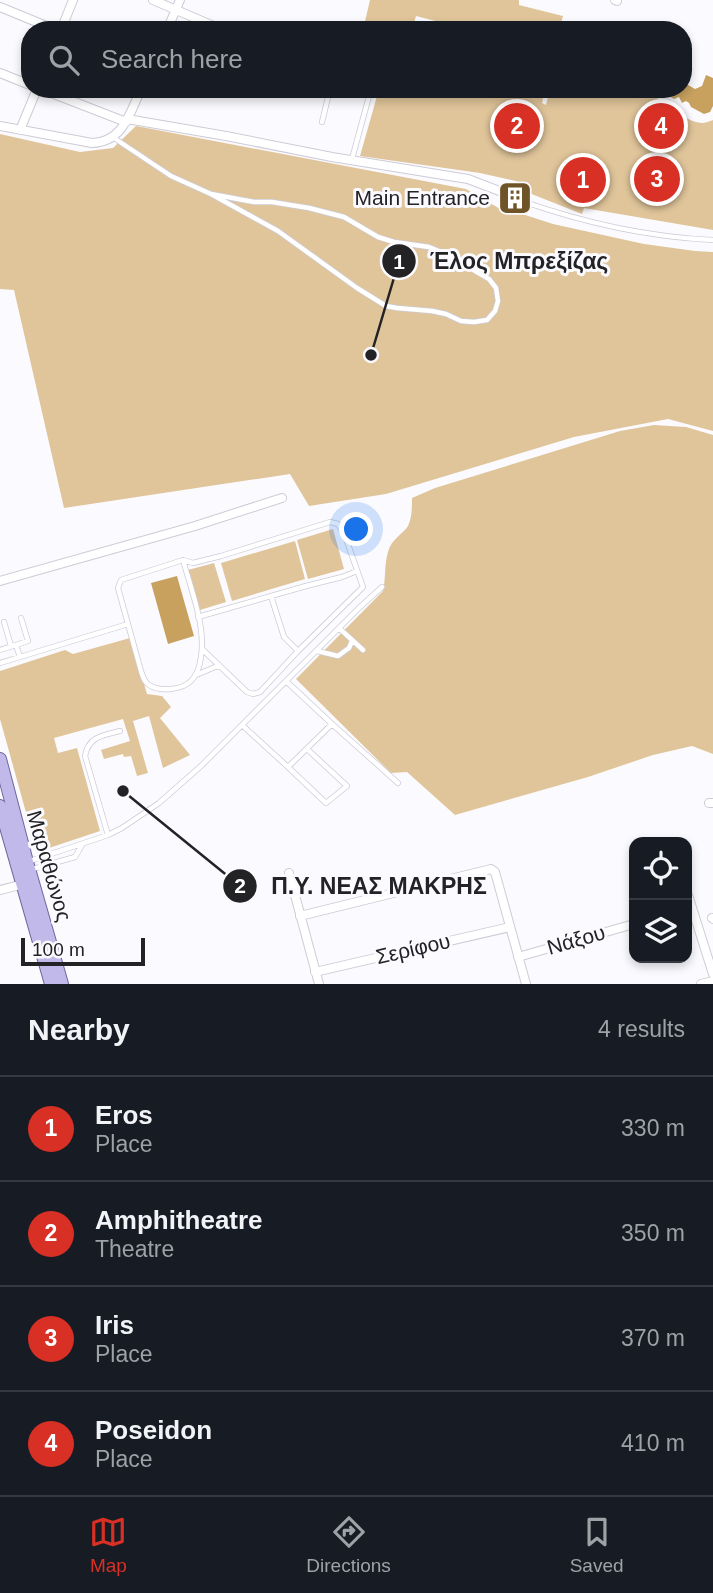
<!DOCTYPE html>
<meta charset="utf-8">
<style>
:root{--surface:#171b24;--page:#242831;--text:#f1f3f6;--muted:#9ea1a6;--line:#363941;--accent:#d93025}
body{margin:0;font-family:Helvetica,sans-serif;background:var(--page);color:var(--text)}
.controls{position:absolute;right:21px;bottom:21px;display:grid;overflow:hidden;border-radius:14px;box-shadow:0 4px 10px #0003}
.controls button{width:63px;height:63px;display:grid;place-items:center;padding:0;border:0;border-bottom:2px solid var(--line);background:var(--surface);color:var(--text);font:35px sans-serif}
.scale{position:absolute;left:21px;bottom:18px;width:124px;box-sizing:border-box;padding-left:7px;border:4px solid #232326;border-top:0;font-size:19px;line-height:24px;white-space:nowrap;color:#232326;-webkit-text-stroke:5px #fbfaff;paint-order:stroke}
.you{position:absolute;left:357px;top:530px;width:24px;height:24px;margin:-18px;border:5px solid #fff;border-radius:50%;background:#1a73e8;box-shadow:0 0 0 10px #1a73e833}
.badge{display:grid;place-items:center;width:46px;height:46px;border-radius:50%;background:var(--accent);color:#fff;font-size:23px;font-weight:700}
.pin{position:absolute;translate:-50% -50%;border:4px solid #fff;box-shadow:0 2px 7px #0006}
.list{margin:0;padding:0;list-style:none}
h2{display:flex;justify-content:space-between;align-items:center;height:91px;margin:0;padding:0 28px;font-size:30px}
h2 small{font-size:23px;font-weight:400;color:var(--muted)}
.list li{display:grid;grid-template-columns:46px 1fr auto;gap:21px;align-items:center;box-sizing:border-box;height:105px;padding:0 28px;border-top:2px solid var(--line)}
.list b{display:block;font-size:26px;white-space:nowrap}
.list p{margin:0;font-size:23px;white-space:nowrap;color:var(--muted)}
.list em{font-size:23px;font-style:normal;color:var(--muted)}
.icon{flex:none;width:38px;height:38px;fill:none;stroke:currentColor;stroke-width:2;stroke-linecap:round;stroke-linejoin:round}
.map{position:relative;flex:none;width:713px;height:984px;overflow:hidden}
.search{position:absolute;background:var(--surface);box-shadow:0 4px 10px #0003;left:21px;right:21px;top:21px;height:77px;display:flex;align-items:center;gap:18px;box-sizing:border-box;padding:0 24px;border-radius:28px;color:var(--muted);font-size:26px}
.sheet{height:511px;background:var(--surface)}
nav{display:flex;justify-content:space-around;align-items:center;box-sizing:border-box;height:98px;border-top:2px solid var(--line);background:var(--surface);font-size:19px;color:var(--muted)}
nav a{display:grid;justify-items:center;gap:4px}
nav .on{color:var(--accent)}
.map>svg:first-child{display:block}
.green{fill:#e0c59a}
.water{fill:#c8a15f}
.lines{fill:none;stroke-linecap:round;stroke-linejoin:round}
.lane-casing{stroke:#cdccd6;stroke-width:6}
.street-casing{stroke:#cdccd6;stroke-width:10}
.primary-casing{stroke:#6f679c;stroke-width:14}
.lane{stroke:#fff;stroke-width:4.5}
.street{stroke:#fff;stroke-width:8}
.primary{stroke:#c1b9ea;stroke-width:12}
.labels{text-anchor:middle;stroke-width:6;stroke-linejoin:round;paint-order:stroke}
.poi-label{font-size:21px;fill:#232326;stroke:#fbfaff;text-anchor:end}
.street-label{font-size:21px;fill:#232326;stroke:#fbfaff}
.leader{fill:none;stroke:#232326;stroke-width:2.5}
.callout-dot{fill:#232326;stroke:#fbfaff;stroke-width:2.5}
.mark-label{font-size:21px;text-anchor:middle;font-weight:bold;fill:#fff}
.callout-label{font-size:23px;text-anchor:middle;font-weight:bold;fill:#232326;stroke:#fbfaff;stroke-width:6;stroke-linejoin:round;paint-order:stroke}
</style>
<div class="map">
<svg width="713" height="984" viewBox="0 0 713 984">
<rect width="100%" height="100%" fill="#fbfaff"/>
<path class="green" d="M 370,0 L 519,0 L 519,5 L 563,16 L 559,30 L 471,30 L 416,16 L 412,30 L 363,30 Z
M 379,89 L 486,89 L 497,93 L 498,89 L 545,89 L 542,103 L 546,105 L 550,89 L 646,89 C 659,100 685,122 702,123 C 705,123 710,121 713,120 L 713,230 L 584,208 L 582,214 L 529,193 L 530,188 L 516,181 L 480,173 L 360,156 Z
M 136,126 L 466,189 L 502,210 L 516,212 L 553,224 L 644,244 L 695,251 L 713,252 L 713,431 L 668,419 L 574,437 L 386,494 L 309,506 L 290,474 L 64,508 L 14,290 L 0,289 L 0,134 L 80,152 L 113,148 Z
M 654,425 L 686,427 L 713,435 L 713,754 L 692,746 L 653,755 L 588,777 L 455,815 L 407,772 L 391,773 L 296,679 L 383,591 C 386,578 384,565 388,552 C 391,539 403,534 408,526 C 412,518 412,506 412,498 L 435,488 L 620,431 Z
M 333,529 L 344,569 L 308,579 L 297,540 Z
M 295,541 L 305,579 L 232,601 L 221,563 Z
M 214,563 L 226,602 L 200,610 L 188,570 Z
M 130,638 L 147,694 L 162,696 L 171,707 L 160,718 L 190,755 L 163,768 L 149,716 L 133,721 L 148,773 L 137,776 L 131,756 L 124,757 L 123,754 L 104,759 L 101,750 L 130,741 L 123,719 L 54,738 L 58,753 L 77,748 L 100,831 L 37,852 L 0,719 L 0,671 L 65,650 L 73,654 Z"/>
<path class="water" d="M 706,75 L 713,78 L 713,106 L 710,112 L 704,114 L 691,107 L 689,103 L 686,101 L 682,103 L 679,97 L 674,99 L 665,94 L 670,89 L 683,89 L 683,82 L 695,89 L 702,86 Z
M 177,576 L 194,636 L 168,644 L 151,583 Z"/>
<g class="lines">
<g class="lane-casing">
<path id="lane" d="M 322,122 L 330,89
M 114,138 L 171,176 L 211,194 L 278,231 L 357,288 L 386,306 L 397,308 L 432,311 L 446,314 L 461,321 L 474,322 L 487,320 L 495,311 L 498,301 L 496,288 L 489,279 L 446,254 L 429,247 L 394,242 L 378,237 L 344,217 L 309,208 L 272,202 L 254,202 L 211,194
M 352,159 L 371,89
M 519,200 C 581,222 647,237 713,240
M 183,560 C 191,589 206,627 201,657 C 200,665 197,675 191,681 C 182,690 160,692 149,685 C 144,682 143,677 141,671 L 118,588 L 121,580 L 183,560 L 193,563 L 221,556 L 330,522 L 338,524 L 345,536 L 363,587 L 298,651 L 284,637 L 271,596
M 198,617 L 306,586 L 342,577 L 357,571
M 4,622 L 11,646
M 339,628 L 363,650
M 16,645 L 28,641 L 21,618
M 202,649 L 247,692 L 253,694 L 260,692 L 298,651
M 0,650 L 16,645 L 20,657 L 128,624
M 317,651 L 338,656 L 349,648 L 352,641
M 0,663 L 20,657
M 196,675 L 215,667 L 220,667
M 332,724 L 398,783
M 242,725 L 288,767 L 332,724 L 286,681
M 288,767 L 326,803 L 347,786 L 307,749
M 108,835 L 85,756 C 88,737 103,735 120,731
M 30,861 L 108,835 L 122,828 L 159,803 L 201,766 L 360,607 L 382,587
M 29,870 L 75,857 L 82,845"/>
</g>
<g class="street-casing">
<path id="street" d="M 153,0 L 223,30
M 615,0 L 617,1
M 0,7 L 56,30
M 61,30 L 73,0
M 167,30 L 180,0
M 0,73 L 30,85
M 41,89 L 126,122
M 127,119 L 226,136 L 332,157 L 468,179 L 510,195
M 0,126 L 92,143 C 123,142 130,113 141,89
M 20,130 L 37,89
M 0,581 L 195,526 L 282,498
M 709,803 L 713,803
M 289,873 L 319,984
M 0,890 L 24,884
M 688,895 L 713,974
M 300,916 L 491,869 L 495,872 L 526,984
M 712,918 L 713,919
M 518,957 L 634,924
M 315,972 L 510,927
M 701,984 L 713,981"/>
</g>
<g class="primary-casing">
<path id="primary" d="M 0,759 L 27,862 L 62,984
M 0,806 L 51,984"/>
</g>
<use href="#lane" class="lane"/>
<use href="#street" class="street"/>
<use href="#primary" class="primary"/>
</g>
<defs>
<g id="building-square" transform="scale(1.75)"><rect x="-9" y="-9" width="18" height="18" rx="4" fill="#6e5426" stroke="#fbfaff"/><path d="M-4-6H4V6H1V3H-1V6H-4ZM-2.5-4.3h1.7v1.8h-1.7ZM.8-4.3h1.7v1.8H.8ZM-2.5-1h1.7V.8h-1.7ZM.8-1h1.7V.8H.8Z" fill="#fff"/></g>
</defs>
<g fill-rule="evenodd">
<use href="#building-square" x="515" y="198"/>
</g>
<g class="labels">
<g class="poi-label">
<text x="490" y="205">Main Entrance</text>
</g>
<g class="street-label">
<text transform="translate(49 866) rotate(74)" y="7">Μαραθώνος</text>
<text transform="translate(576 940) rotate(-16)" y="7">Νάξου</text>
<text transform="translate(413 949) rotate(-13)" y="7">Σερίφου</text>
</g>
</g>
<path class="leader" d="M371 355L399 261M123 791L240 886"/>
<g class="callout-dot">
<circle cx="371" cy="355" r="7"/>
<circle cx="123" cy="791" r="7"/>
<circle cx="399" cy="261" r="18"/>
<circle cx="240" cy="886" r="18"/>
</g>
<g class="mark-label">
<text x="399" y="269">1</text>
<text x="240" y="893">2</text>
</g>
<g class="callout-label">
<text x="519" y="269">Έλος Μπρεξίζας</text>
<text x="379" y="894">Π.Υ. ΝΕΑΣ ΜΑΚΡΗΣ</text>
</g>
</svg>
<div class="controls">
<button><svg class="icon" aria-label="locate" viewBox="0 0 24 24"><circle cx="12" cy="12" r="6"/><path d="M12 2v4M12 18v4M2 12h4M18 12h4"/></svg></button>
<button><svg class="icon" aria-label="layers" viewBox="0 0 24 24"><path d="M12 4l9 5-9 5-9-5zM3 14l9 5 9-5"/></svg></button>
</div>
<div class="scale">100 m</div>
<div class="you"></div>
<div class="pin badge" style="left:583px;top:180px">1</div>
<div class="pin badge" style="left:517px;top:126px">2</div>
<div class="pin badge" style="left:657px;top:179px">3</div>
<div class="pin badge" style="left:661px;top:126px">4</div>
<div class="search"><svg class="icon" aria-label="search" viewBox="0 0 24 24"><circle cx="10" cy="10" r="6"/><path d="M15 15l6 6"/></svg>Search here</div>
</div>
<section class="sheet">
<h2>Nearby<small>4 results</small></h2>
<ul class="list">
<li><span class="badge">1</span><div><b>Eros</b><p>Place</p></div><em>330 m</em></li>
<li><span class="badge">2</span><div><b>Amphitheatre</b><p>Theatre</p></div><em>350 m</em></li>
<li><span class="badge">3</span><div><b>Iris</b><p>Place</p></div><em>370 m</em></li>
<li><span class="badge">4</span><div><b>Poseidon</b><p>Place</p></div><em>410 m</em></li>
</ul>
</section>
<nav>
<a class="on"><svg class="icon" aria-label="map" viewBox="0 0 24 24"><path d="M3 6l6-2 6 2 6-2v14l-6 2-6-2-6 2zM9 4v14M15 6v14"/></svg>Map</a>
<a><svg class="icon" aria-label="directions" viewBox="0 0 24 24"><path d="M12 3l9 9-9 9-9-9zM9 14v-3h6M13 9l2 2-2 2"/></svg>Directions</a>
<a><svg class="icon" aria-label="saved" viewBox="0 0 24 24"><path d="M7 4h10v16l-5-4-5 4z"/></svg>Saved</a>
</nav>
